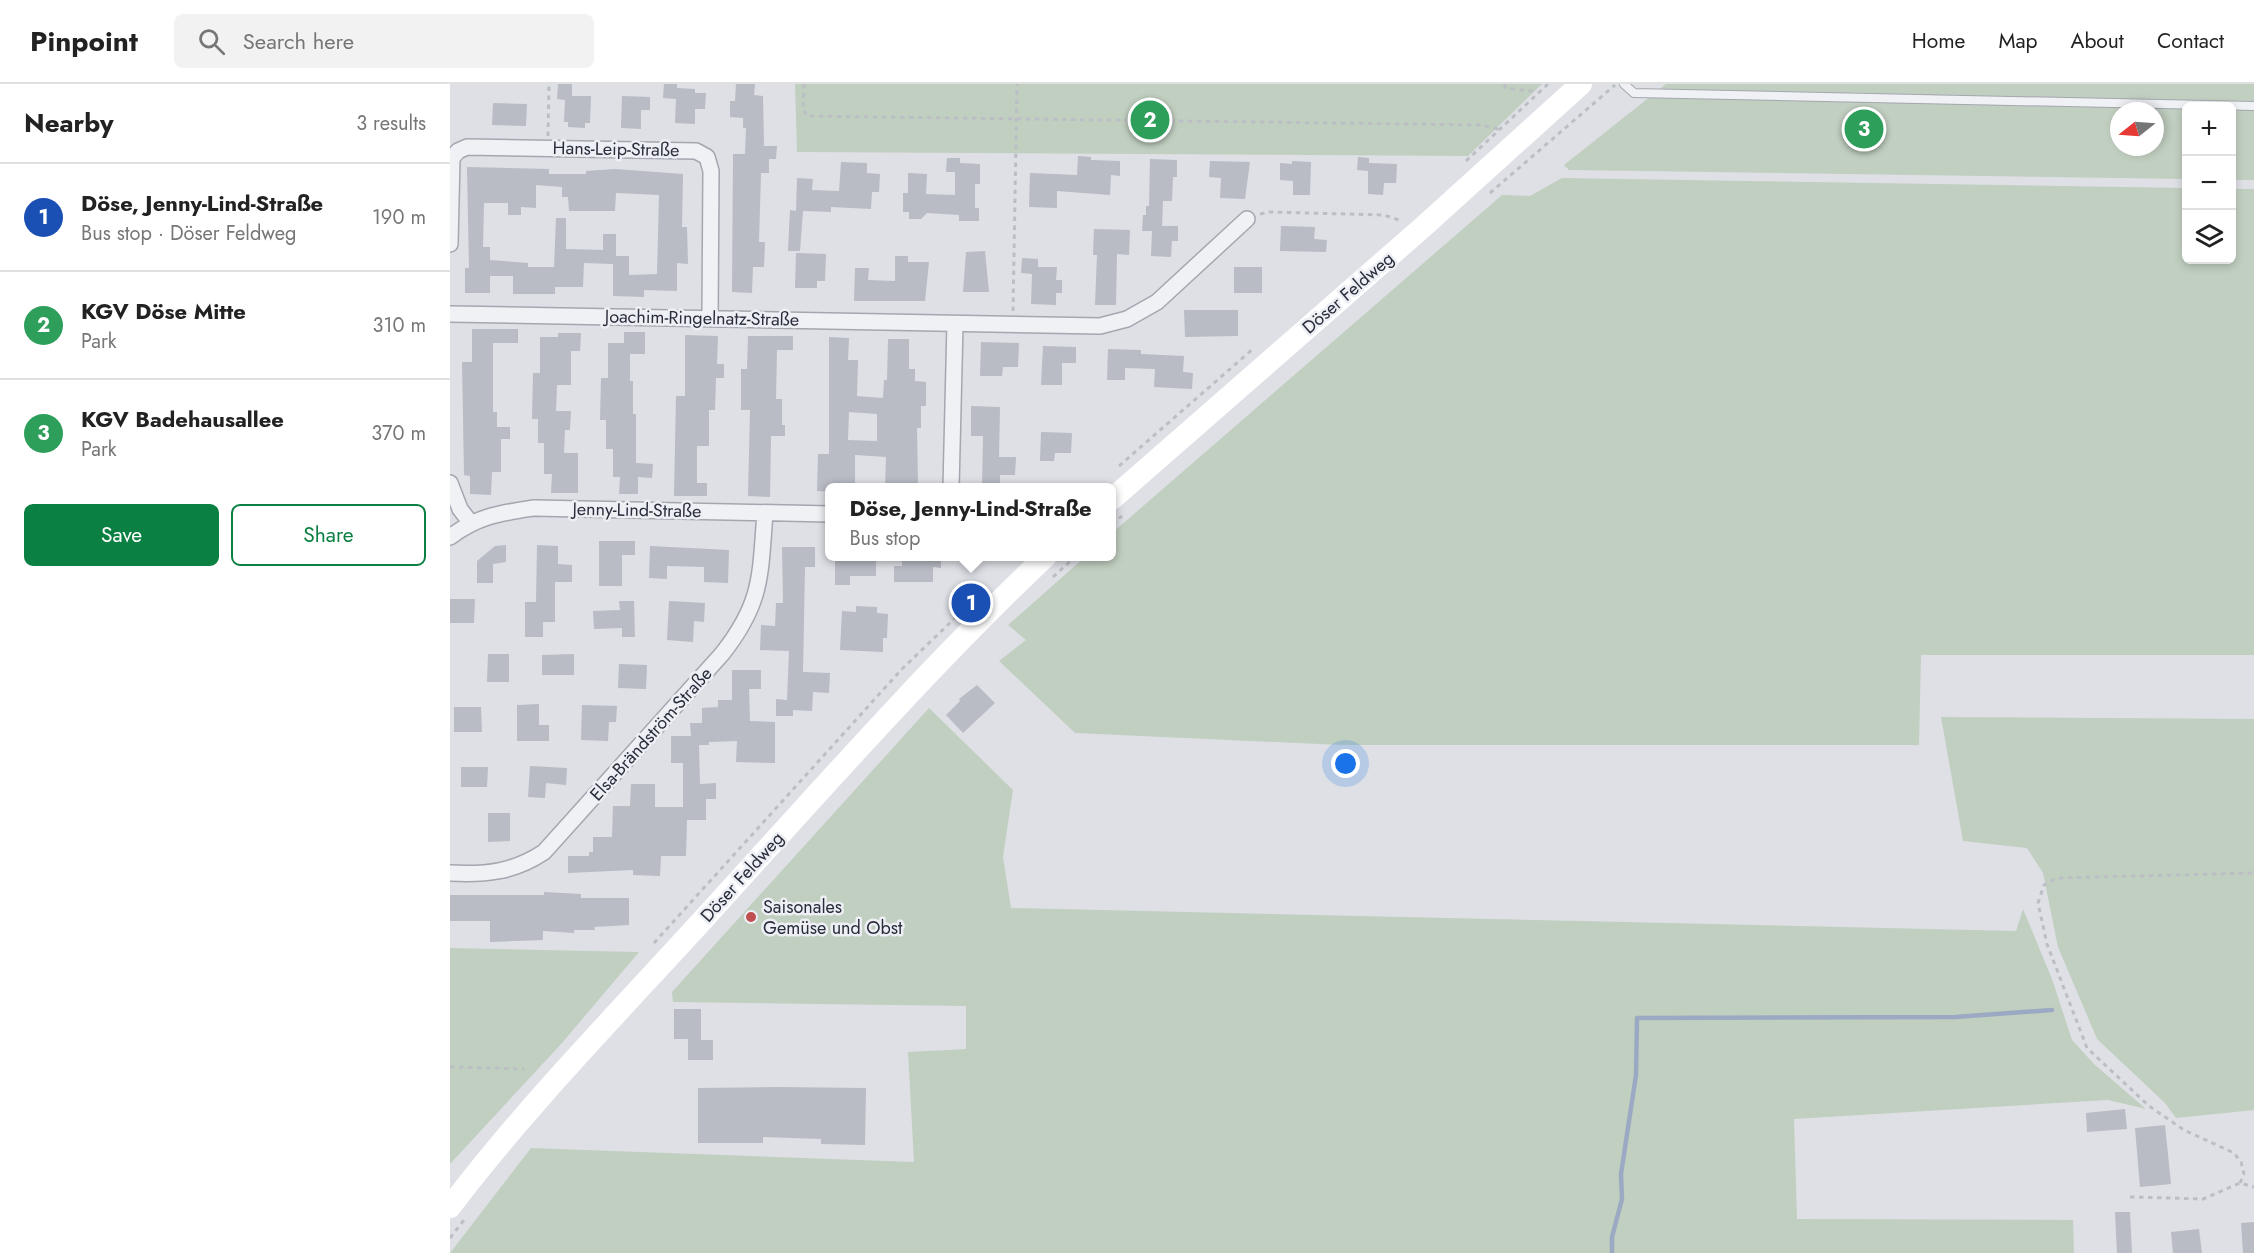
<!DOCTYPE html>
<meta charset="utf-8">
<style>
:root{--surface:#fff;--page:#f2f2f2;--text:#222;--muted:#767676;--line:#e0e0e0;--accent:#0b8043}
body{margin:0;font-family:Jost,sans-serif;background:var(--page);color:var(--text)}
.controls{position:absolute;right:18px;top:18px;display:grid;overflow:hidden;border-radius:9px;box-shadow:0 3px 9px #0003}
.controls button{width:54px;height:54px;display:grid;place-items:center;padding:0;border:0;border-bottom:2px solid var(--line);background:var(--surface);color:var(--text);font:30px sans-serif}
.compass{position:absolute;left:1660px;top:18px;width:54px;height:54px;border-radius:50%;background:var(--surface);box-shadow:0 3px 9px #0003;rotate:253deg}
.you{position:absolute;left:896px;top:680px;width:21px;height:21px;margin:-15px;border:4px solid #fff;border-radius:50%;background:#1a73e8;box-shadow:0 0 0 9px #1a73e833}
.badge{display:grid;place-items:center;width:39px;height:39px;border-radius:50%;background:var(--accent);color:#fff;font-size:20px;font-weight:700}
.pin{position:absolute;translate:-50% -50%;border:3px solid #fff;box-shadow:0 2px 6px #0006}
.popup{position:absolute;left:375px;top:399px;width:291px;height:78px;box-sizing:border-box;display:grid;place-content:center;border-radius:9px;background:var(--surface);filter:drop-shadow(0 2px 4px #0005);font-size:20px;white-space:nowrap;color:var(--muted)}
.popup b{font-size:22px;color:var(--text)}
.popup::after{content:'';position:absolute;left:50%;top:100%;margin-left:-12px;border:12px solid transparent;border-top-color:var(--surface)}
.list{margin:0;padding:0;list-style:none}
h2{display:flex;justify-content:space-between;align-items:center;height:78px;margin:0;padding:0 24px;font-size:26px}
h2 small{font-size:20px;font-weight:400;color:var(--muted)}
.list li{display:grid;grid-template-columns:39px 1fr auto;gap:18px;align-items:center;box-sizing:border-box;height:108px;padding:0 24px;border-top:2px solid var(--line)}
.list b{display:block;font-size:22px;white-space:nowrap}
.list p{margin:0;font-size:20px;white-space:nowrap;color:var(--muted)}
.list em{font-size:20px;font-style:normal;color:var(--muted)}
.actions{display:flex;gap:12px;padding:18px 24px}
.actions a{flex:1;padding:14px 0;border:2px solid var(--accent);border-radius:9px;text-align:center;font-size:21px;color:var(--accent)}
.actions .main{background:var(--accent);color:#fff}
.icon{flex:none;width:33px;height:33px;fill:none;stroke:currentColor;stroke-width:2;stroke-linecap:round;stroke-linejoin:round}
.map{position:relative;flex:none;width:1804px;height:1169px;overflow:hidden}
header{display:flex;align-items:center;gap:36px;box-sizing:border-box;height:84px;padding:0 30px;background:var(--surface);border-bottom:2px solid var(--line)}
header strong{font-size:28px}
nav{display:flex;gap:33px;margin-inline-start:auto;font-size:21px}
.search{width:420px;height:54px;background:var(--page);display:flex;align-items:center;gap:15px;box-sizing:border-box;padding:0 21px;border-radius:9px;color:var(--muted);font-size:22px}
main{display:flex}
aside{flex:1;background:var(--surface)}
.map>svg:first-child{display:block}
.green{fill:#c1cfc0;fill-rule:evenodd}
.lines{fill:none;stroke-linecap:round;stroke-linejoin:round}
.stream{stroke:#9ca9c3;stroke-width:4.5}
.building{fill:#b9bbc5;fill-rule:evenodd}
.lane-casing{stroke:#a4a7af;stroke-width:10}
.street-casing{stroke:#a4a7af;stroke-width:18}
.path{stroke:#bcbec5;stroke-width:3;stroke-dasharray:4.5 4.5;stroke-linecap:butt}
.lane{stroke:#f0f1f5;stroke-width:8}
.street{stroke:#f0f1f5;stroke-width:15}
.secondary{stroke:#fff;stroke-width:22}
.poi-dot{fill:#bf504f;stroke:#edeff4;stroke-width:2}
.labels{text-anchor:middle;stroke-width:5;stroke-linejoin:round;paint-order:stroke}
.street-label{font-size:18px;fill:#292d3b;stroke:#edeff4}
.poi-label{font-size:18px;fill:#292d3b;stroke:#edeff4;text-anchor:start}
</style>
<header>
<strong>Pinpoint</strong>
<div class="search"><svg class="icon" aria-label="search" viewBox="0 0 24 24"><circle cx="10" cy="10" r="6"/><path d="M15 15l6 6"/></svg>Search here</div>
<nav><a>Home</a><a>Map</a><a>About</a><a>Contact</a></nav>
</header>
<main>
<aside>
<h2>Nearby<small>3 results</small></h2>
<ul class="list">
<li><span class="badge" style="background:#1a4fb4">1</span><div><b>Döse, Jenny-Lind-Straße</b><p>Bus stop · Döser Feldweg</p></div><em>190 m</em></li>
<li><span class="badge" style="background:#2e9e5b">2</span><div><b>KGV Döse Mitte</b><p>Park</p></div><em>310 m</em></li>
<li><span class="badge" style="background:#2e9e5b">3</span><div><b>KGV Badehausallee</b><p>Park</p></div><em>370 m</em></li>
</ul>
<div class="actions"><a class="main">Save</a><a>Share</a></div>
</aside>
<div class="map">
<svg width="1804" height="1169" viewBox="0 0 1804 1169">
<rect width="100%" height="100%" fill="#dee0e6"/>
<path class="green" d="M 345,0 L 1092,0 L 1018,72 L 347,68 Z
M 1216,0 L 1804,0 L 1804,96 L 1782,96 L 1782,22 L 1736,22 L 1736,95 L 1119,86 L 1114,81 ZM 1669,27 L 1705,27 L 1705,63 L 1669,63 Z
M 1112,94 L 1736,104 L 1736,176 L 1782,176 L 1782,105 L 1804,105 L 1804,571 L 1471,571 L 1469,661 L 891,661 L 625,649 L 549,577 L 576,556 L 558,541 L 635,473 L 662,472 L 662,449 L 1052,111 L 1080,112 Z
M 479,624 L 563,706 L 553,773 L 561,824 L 1566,847 L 1573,825 L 1602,895 L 1622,956 L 1645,981 L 1696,1025 L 1658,1016 L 1344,1035 L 1347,1135 L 1623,1136 L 1624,1169 L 0,1169 L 81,1064 L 464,1078 L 458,968 L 516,965 L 516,922 L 223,918 L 222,908 Z
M 1491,633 L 1804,635 L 1804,1026 L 1726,1034 L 1715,1019 L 1647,955 L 1608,863 L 1593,789 L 1577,764 L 1513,757 Z
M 0,864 L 189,868 L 112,959 L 0,1080 Z"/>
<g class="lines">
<path class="stream" d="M 1162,1169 L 1162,1153 L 1172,1115 L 1171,1090 L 1186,991 L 1187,934 L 1505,933 L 1602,926"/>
</g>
<path class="building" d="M 108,0 L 122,0 L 122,12 L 141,12 L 140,39 L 135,39 L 135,44 L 118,43 L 118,38 L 114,38 L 115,16 L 107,15 Z
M 214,0 L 227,0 L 227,4 L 245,5 L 245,9 L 256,9 L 255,25 L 245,25 L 245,40 L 225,39 L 226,15 L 213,14 Z
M 286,0 L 305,0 L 304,11 L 313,12 L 314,62 L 327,62 L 326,75 L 319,75 L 319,89 L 311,89 L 309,158 L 315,158 L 314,183 L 303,183 L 302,209 L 282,208 L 283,70 L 295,70 L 296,44 L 293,44 L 293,34 L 280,33 L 280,17 L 285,17 Z
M 172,12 L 200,13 L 200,26 L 191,26 L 191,45 L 171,44 Z
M 43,19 L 77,20 L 76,42 L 42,41 Z
M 628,72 L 641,73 L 641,76 L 670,77 L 670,92 L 661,91 L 660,111 L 607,107 L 607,124 L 579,123 L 580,89 L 627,91 Z
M 908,73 L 919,74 L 919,79 L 947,80 L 946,99 L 934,99 L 933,111 L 918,110 L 918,87 L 907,86 Z
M 497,74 L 510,74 L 510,79 L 530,80 L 530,100 L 525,100 L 525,124 L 529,124 L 529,137 L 509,137 L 509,131 L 477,129 L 471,135 L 459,135 L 459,128 L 453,128 L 453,109 L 458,109 L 458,89 L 477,90 L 476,110 L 505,111 L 505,88 L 496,88 Z
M 700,75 L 727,76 L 727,93 L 723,93 L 722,117 L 713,117 L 712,142 L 728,142 L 728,157 L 722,157 L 721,173 L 701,172 L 702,147 L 692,147 L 693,131 L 696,131 L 696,122 L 699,122 Z
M 760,77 L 800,78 L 795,115 L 770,114 L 771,94 L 759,93 Z
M 842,77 L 861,78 L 860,111 L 843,111 L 843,97 L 830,96 L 830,79 L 842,80 Z
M 391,78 L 417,79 L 417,89 L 430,90 L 429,108 L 422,108 L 421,125 L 381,123 L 381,128 L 353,127 L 350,167 L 338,167 L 340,126 L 346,127 L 347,94 L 363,95 L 362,106 L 389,107 Z
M 17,83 L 99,85 L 99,90 L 136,90 L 136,87 L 165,85 L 233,90 L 232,143 L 237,143 L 238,180 L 227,179 L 227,207 L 194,206 L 194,213 L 163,212 L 163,180 L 134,179 L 133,203 L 105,203 L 105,210 L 63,210 L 63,192 L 40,192 L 40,209 L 15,209 L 15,184 L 19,184 ZM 86,101 L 112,103 L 112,113 L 118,113 L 119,127 L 165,127 L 166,109 L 209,111 L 207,190 L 179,191 L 179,172 L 166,172 L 166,150 L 153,150 L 153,166 L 116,165 L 116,134 L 106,134 L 104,183 L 78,183 L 78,179 L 40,176 L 40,163 L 33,163 L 34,119 L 58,119 L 58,131 L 71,131 L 71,123 L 86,124 Z
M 831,142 L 865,143 L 864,155 L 877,156 L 876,168 L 830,167 Z
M 644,145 L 680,146 L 679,171 L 667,170 L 666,221 L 645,221 L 647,171 L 643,171 Z
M 535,167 L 539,208 L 513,208 L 516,168 Z
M 346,169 L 376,170 L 375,197 L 367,197 L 367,204 L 345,204 Z
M 445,172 L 458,172 L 458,178 L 479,178 L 475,217 L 404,217 L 405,184 L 419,184 L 418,196 L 445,197 Z
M 572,174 L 588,175 L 588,183 L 607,183 L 606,196 L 612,196 L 612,209 L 606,209 L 606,221 L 581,220 L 582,190 L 571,189 Z
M 784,183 L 812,183 L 812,209 L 784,209 Z
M 734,226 L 788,226 L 788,252 L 735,253 Z
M 22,245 L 68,245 L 68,259 L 43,259 L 43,328 L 47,328 L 47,343 L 60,343 L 60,355 L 51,355 L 51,388 L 42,388 L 41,411 L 20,410 L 20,392 L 14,391 L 12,278 L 22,278 Z
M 174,248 L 195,248 L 195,270 L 180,270 L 180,297 L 183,297 L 183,330 L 186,330 L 186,379 L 203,380 L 202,394 L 188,393 L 188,410 L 169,410 L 170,393 L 163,393 L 163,365 L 156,365 L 156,336 L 150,336 L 151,294 L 158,294 L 158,259 L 174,259 Z
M 108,249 L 131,249 L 130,267 L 121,267 L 121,301 L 107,301 L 106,327 L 121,327 L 120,346 L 115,346 L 114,369 L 128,369 L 128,409 L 101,409 L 102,390 L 94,390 L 94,359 L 88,359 L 88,335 L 82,335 L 83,289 L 90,289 L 90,253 L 108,253 Z
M 235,251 L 268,252 L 267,280 L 274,280 L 274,294 L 266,294 L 265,326 L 259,326 L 259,362 L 247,362 L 247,399 L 257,399 L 257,412 L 224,412 L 226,312 L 235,312 Z
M 298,252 L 343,252 L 343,266 L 327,266 L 326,315 L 332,315 L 332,341 L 335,341 L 335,352 L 321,352 L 320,413 L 298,412 L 300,326 L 291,326 L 291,285 L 297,285 Z
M 379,253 L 399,254 L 398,276 L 408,276 L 407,312 L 433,314 L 434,296 L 437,296 L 438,255 L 459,255 L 459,285 L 465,285 L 465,297 L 476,298 L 476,322 L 471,322 L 471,344 L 467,344 L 468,401 L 435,404 L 436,373 L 405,371 L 405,404 L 380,404 L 380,408 L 367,407 L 368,370 L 379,370 ZM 399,328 L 427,330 L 427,357 L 398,356 Z
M 531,258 L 569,259 L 568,283 L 553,283 L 552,292 L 530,292 Z
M 593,262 L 626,263 L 626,279 L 612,279 L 612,301 L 591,301 Z
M 658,265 L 691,266 L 691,270 L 734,272 L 733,288 L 743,289 L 742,305 L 704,303 L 705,285 L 675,284 L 675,296 L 657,296 Z
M 521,322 L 550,323 L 549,373 L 566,373 L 565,391 L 550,391 L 550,404 L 532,404 L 533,352 L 521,352 Z
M 591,348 L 622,349 L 621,369 L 605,369 L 604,377 L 590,377 Z
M 149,457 L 185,457 L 185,471 L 172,471 L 172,502 L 149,502 Z
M 56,461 L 56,478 L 43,480 L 43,499 L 27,499 L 27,477 L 45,462 Z
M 87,461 L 108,462 L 108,480 L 122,481 L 122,498 L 105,498 L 105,538 L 93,538 L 93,553 L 75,553 L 75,518 L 86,518 Z
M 200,462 L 279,466 L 278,499 L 254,498 L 254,483 L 217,482 L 217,495 L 199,494 Z
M 332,463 L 365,463 L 365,483 L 355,483 L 353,588 L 380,589 L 379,609 L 363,608 L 362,627 L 343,626 L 343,632 L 326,632 L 326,615 L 337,616 L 339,567 L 310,566 L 311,541 L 325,542 L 326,519 L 333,519 Z
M 385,472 L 426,472 L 426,492 L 400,492 L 400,501 L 385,501 Z
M 452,472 L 491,472 L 491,484 L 483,483 L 483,498 L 444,498 L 444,482 L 452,482 Z
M 0,515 L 25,515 L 24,539 L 0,539 Z
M 169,517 L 184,517 L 185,553 L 172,553 L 172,544 L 144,545 L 143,527 L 170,526 Z
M 219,517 L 255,519 L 254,538 L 244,537 L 243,558 L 217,556 Z
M 406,522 L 427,523 L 427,529 L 438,530 L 437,554 L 433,554 L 433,568 L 390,566 L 392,527 L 406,528 Z
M 38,570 L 59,570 L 59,598 L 37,598 Z
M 124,570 L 124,591 L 92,591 L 92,571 Z
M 169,580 L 197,581 L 196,605 L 168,604 Z
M 282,586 L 311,586 L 311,605 L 299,605 L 300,637 L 325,638 L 325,679 L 286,678 L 287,657 L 259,658 L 259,661 L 249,661 L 250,700 L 266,699 L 266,715 L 256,715 L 256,736 L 237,736 L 236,772 L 211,772 L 210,792 L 183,791 L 183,786 L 118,789 L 118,772 L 139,772 L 139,768 L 143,768 L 143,753 L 162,753 L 163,722 L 180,722 L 181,700 L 205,700 L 205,723 L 233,723 L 233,679 L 221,679 L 221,652 L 241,652 L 240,639 L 252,639 L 252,624 L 268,623 L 268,616 L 282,616 Z
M 527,601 L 545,619 L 513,649 L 496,631 L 510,617 L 509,615 Z
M 89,620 L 89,641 L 99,641 L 99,657 L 67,657 L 67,621 Z
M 132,621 L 167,622 L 166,638 L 159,638 L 158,657 L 131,656 Z
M 4,623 L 31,623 L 32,648 L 4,648 Z
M 80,682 L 117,684 L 116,701 L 96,699 L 95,714 L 78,713 Z
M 11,683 L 38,683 L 37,703 L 11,703 Z
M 38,729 L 60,729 L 60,757 L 38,758 Z
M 94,808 L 131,810 L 131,814 L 179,814 L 179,841 L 144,843 L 145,846 L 124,846 L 124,849 L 93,847 L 93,856 L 40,858 L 40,837 L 0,837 L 0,811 L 94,811 Z
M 224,925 L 251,925 L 251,956 L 263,956 L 263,976 L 238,976 L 238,955 L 224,955 Z
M 328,1003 L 416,1004 L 415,1061 L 371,1060 L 371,1055 L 313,1053 L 313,1059 L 248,1059 L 248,1004 Z
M 1675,1025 L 1677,1045 L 1637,1048 L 1636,1029 Z
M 1715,1041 L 1721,1100 L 1690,1103 L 1685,1044 Z
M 1665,1128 L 1680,1128 L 1682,1169 L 1667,1169 Z
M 1804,1138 L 1804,1169 L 1793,1169 L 1791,1139 Z
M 1749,1145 L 1752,1169 L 1723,1169 L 1721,1148 Z"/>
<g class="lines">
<g class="lane-casing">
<path id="lane" d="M 1174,0 L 1184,9 L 1804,22"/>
</g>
<g class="street-casing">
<path id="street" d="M 0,160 L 2,74 L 8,67 L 17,63 L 246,67 L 257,73 L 261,87 L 260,234
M 0,230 L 650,242 L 677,235 L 707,218 L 797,135
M 0,399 L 10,425 L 20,438
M 501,404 L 505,240
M 0,453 C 28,432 50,429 84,424 L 380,430
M 0,789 C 36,791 64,788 94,768 L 272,570 C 313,518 310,491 315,429"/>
</g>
<path class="path" d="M 354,0 L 353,25 L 357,32 L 1031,41 L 1048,45
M 1054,0 L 1056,4 L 1088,8
M 98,52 L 99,0
M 1016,77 L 1098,0
M 1040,109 L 1165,1
M 810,130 L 820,128 L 934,131 L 952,137
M 563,227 L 567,0
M 669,382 L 804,264
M 662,440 L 672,432
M 603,493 L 626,472
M 204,859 L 452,585 L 505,534
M 0,983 L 74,985
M 1790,1099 L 1794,1090 L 1791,1078 L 1784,1069 L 1734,1046 L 1699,1022 L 1637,964 L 1597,860 L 1588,819 L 1594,801 L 1607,794 L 1804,789
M 1680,1113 L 1753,1115 L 1790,1099 L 1804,1103
M 0,1154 L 14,1136"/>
<use href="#lane" class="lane"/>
<use href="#street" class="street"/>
<path class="secondary" d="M 662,415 L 973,143 L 1131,0
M 0,1123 C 79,1019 172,925 260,828 C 370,707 478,584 596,472"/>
</g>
<circle class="poi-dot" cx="301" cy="833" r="6"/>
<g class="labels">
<g class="street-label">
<text transform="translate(166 65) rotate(1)" y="6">Hans-Leip-Straße</text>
<text transform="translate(898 209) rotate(-41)" y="6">Döser Feldweg</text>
<text transform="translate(252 234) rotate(1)" y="6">Joachim-Ringelnatz-Straße</text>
<text transform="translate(187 426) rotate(1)" y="6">Jenny-Lind-Straße</text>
<text transform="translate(201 650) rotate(-48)" y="6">Elsa-Brändström-Straße</text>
<text transform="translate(292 793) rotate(-48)" y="6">Döser Feldweg</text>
</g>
<g class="poi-label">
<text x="313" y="829">Saisonales<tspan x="313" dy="21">Gemüse und Obst</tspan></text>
</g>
</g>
</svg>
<div class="controls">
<button>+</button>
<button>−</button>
<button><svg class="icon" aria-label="layers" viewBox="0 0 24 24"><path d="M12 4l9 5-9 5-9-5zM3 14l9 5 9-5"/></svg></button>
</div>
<svg class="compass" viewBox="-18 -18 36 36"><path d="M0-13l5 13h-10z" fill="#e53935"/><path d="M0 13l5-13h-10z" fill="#767676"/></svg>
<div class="you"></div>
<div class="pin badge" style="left:521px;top:519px;background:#1a4fb4">1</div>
<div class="popup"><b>Döse, Jenny-Lind-Straße</b>Bus stop</div>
<div class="pin badge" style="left:700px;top:36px;background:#2e9e5b">2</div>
<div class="pin badge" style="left:1414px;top:45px;background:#2e9e5b">3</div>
</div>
</main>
